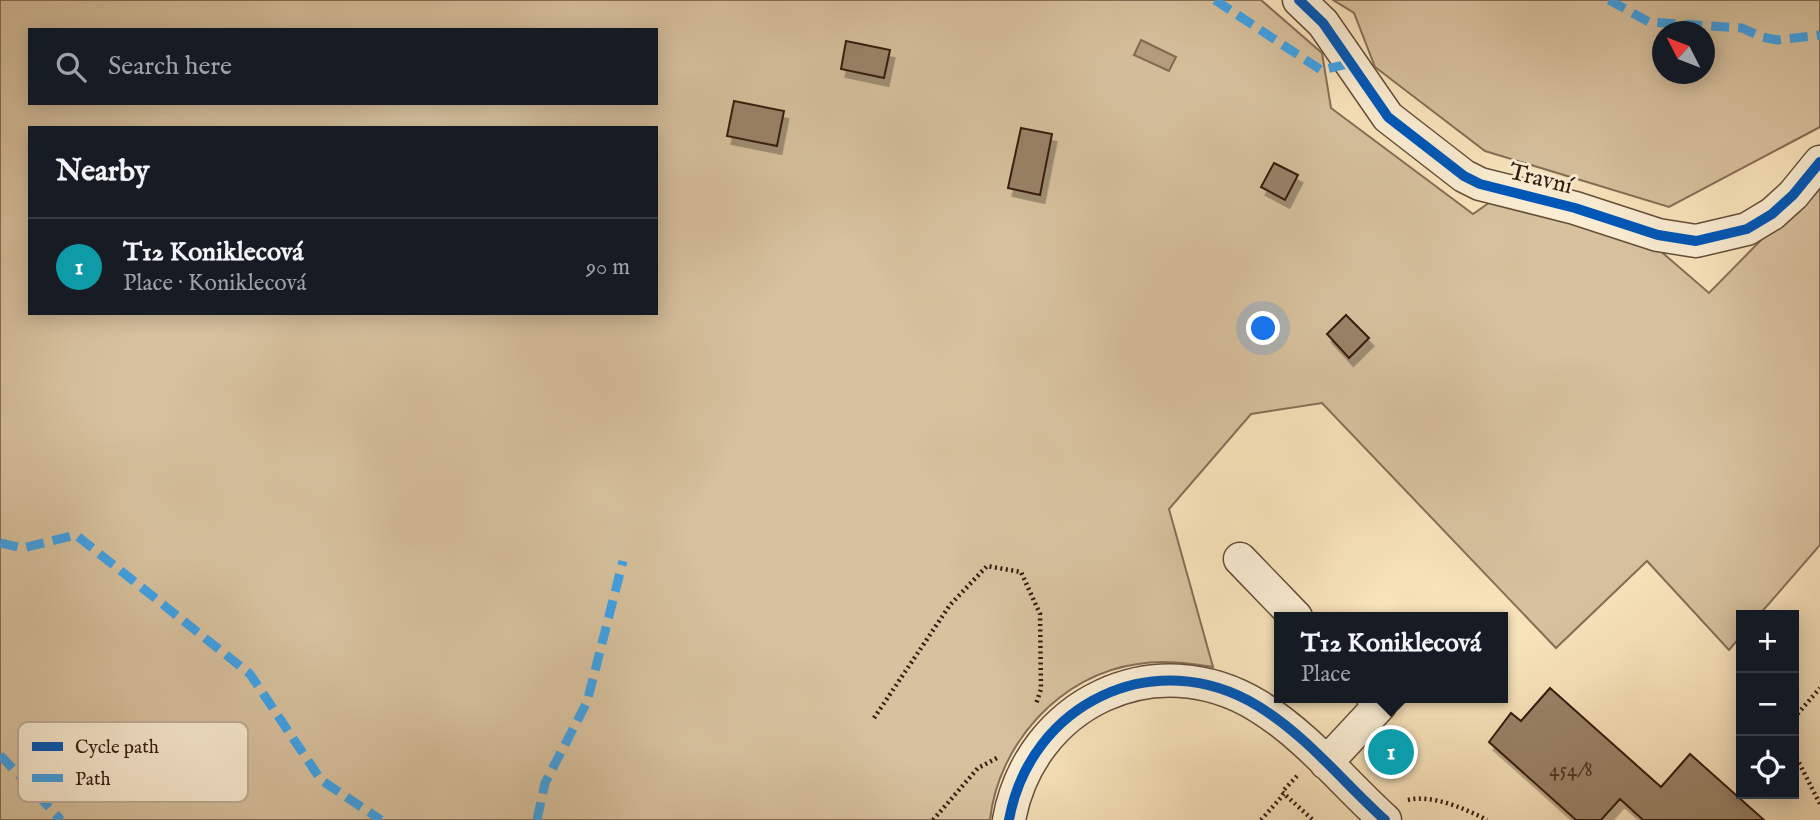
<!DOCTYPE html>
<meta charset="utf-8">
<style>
:root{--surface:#171b24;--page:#242831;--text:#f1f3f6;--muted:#9ea1a6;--line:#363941;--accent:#c59692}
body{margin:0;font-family:"IM FELL English",serif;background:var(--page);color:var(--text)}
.controls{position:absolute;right:21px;bottom:21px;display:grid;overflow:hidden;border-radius:0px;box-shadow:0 4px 18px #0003}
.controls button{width:63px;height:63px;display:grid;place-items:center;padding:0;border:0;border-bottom:2px solid var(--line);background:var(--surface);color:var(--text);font:35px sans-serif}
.compass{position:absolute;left:1652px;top:21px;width:63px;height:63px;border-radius:50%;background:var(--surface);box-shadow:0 4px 18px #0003;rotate:312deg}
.you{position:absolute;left:1264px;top:329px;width:24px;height:24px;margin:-18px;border:5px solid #fff;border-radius:50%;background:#1a73e8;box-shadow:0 0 0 10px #1a73e833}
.badge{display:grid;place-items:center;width:46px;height:46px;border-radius:50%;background:var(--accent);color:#fff;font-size:23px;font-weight:700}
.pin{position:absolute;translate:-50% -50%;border:4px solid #fff;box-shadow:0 2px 7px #0006}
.popup{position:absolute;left:1274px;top:612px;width:234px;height:91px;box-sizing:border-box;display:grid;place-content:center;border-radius:0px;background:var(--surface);filter:drop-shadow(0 2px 5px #0005);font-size:23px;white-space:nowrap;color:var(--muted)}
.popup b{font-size:26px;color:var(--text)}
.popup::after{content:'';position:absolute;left:50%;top:100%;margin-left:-14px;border:14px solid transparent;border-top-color:var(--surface)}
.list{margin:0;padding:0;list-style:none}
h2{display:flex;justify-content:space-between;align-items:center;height:91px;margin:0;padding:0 28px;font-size:30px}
h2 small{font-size:23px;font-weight:400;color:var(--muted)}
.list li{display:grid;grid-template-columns:46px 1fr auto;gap:21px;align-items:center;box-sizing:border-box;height:98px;padding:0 28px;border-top:2px solid var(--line)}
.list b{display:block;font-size:26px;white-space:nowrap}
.list p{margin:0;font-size:23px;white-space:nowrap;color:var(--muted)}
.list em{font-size:23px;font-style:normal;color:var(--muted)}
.icon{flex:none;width:38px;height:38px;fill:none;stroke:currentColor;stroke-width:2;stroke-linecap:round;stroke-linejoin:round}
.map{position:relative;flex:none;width:1820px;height:820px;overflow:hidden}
.search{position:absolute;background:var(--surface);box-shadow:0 4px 18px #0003;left:28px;top:28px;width:630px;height:77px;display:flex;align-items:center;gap:18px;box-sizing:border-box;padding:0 24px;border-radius:0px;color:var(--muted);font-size:26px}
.panel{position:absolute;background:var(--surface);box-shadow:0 4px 18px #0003;left:28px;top:126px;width:630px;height:189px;border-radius:0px}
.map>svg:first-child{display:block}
.green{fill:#d7c19e;stroke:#866e56;stroke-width:2;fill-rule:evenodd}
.water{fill:#b69f80;stroke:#826b52;stroke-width:2}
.building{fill:#9a8368;stroke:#351c0e;stroke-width:2;filter:url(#shadow)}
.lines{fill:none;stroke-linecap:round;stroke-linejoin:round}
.minor-casing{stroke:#664e39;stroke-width:35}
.path{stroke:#351c0e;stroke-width:4.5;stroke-dasharray:2 3.5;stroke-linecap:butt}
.minor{stroke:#faedd3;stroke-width:32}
.quiet{stroke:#3ea2e9;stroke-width:9;stroke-dasharray:18 9;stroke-linecap:butt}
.cycleway-casing{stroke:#faedd3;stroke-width:15}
.cycleway{stroke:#0057b8;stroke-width:10}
.labels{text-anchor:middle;stroke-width:6;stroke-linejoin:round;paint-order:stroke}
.number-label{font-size:21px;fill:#4e3624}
.street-label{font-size:24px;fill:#351c0e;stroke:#faedd3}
.key{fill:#faedd3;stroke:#bfae98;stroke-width:2}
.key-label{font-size:19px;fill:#351c0e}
</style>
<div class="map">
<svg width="1820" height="820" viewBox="0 0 1820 820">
<defs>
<filter id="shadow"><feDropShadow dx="4.5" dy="8" stdDeviation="0" flood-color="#0004"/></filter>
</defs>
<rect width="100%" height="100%" fill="#f8e3bb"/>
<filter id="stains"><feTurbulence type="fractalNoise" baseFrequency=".00286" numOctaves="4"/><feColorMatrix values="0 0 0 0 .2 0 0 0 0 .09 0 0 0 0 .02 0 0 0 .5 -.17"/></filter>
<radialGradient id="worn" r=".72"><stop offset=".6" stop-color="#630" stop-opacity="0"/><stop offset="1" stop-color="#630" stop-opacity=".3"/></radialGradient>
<path class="green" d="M 0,0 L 1261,0 L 1322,53 L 1331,108 L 1473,214 L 1503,193 L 1650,242 L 1709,293 L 1820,180 L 1820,545 L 1759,615 L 1741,615 L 1741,636 L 1729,650 L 1647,561 L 1556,648 L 1322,403 L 1251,414 L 1169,509 L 1213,667 C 1187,663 1163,660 1138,664 C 1061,674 998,744 990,820 L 0,820 ZM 30,30 L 656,30 L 656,103 L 30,103 ZM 30,128 L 656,128 L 656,313 L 30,313 Z
M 1333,0 L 1820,0 L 1820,127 L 1669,207 L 1485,151 L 1375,67 L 1354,13 ZM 1662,32 L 1704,32 L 1704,74 L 1662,74 Z"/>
<path class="water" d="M 1141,40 L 1176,57 L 1169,71 L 1134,55 Z"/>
<path class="building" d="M 846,41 L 890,50 L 884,78 L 841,69 Z
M 734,101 L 784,111 L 777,146 L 727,136 Z
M 1021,128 L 1052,134 L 1040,195 L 1008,188 Z
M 1274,163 L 1298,175 L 1285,200 L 1261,187 Z
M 1346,315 L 1369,338 L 1349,358 L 1327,334 Z
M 1550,688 L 1661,787 L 1690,754 L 1764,820 L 1643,820 L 1620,799 L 1601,820 L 1576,820 L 1489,742 L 1511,713 L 1521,721 Z
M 1391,733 L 1409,750 L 1390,770 L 1372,754 Z"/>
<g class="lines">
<g class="minor-casing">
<path id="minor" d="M 1299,0 L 1323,23 L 1388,117 L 1464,176 L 1480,184 L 1575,208 L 1658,235 L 1696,241 L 1747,229 L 1772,214 L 1793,195 L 1820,162
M 1240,559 L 1296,617
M 1326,763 L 1380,705 L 1373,698
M 1009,820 C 1030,703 1155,643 1258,706 C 1307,736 1343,782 1385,820"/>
</g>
<path class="path" d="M 874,718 L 950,605 L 987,566 L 1021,572 L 1040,614 L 1041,689 L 1036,704
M 1794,718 L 1820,688
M 1794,753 L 1820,804
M 1297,776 L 1282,792 L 1313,820
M 1408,800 C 1432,794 1466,809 1487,820
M 933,820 L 978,768 L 997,758
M 1261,820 L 1284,794"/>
<use href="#minor" class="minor"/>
<path class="quiet" d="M 1215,0 L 1321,70 L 1348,64
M 1609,0 L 1649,22 L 1742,28 L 1762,37 L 1777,40 L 1820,35
M 0,543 L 23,548 L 76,535 L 250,674 L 321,780 L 381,820
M 0,755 L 61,820
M 537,820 L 545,783 L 587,702 L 623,561"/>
<g class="cycleway-casing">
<path id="cycleway" d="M 1299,0 L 1323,23 L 1388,117 L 1464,176 L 1480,184 L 1575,208 L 1658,235 L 1696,241 L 1747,229 L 1772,214 L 1793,195 L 1820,162
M 1009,820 C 1030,703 1155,643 1258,706 C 1307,736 1343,782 1385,820"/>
</g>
<use href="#cycleway" class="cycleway"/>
</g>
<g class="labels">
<g class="number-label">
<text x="1571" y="776">454/8</text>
</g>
<g class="street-label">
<text transform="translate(1541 178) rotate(14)" y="8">Travní</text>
</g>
</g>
<rect x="18" y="722" width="230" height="80" rx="10" class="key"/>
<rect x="32" y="742" width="31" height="9" fill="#0057b8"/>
<rect x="32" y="774" width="31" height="8" fill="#3ea2e9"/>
<g class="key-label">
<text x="75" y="753">Cycle path</text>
<text x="75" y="785">Path</text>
</g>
<rect width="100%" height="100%" filter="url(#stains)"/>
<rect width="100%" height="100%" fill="url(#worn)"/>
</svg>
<div class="controls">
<button>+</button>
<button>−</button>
<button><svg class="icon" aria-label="locate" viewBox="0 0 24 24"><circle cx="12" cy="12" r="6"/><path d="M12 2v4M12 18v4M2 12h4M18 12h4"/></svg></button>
</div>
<svg class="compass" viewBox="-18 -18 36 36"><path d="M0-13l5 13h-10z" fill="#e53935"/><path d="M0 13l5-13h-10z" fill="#9ea1a6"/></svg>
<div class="you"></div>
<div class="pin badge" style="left:1391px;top:752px;background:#0f9aa8">1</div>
<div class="popup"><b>T12 Koniklecová</b>Place</div>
<div class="search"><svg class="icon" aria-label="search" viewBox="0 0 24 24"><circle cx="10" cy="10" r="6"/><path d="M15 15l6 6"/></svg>Search here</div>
<section class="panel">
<h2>Nearby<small></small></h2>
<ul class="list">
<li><span class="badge" style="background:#0f9aa8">1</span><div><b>T12 Koniklecová</b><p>Place · Koniklecová</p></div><em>90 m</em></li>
</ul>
</section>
</div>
